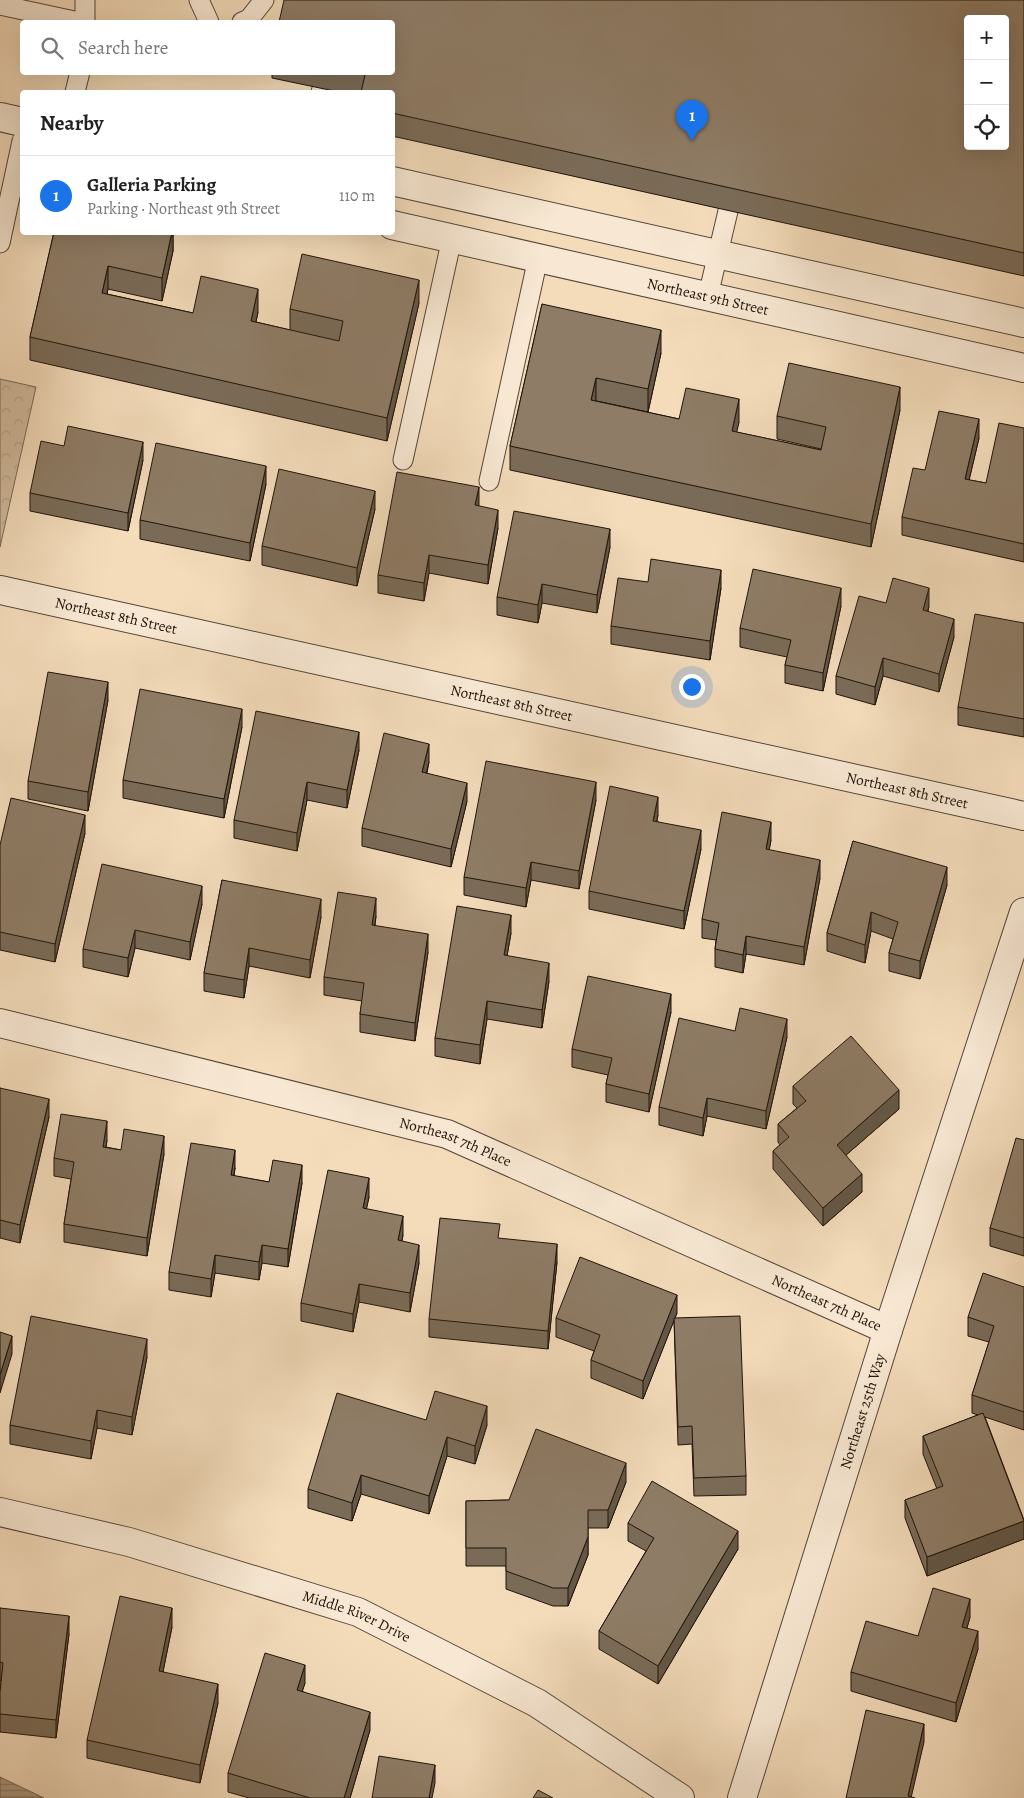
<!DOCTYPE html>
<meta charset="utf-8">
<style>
:root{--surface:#fff;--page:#f6f6f6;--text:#222;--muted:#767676;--line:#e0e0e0;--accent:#1a73e8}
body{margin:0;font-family:Alegreya,serif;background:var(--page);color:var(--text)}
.controls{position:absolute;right:15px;top:15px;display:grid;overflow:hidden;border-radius:5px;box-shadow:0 5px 20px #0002}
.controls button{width:45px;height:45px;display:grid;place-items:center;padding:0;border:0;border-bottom:1px solid var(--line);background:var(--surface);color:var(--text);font:25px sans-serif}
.you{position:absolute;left:691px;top:686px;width:18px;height:18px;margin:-12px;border:4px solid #fff;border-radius:50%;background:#1a73e8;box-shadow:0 0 0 8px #1a73e833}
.badge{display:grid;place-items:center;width:32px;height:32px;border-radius:50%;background:var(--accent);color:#fff;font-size:16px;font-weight:700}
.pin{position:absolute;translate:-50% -41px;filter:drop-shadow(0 1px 2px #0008)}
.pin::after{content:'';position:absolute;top:26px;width:18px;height:15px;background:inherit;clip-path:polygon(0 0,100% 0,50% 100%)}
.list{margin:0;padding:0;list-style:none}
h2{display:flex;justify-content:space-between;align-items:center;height:65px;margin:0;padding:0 20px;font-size:21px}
h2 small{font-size:16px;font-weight:400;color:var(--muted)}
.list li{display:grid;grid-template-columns:32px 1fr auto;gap:15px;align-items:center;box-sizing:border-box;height:80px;padding:0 20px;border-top:1px solid var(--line)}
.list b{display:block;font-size:19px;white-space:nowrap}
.list p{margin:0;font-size:16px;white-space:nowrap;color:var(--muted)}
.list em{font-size:16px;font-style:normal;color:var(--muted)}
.icon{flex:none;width:28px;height:28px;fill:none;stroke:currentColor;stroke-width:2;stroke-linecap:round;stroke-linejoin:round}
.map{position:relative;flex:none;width:1024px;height:1798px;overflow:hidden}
.search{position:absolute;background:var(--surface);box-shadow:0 5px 20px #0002;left:20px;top:20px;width:375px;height:55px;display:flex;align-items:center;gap:12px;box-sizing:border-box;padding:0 18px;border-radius:5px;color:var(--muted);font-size:19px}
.panel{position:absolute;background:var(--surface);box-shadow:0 5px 20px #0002;left:20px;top:90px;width:375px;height:145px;border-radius:5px}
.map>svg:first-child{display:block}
.park{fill:url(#park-crowns);stroke:#786753}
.water{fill:url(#water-rules);stroke:#74634f}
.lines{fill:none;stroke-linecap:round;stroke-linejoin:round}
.lane-casing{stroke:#544636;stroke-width:21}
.street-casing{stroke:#544636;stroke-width:30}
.lane{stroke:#f8e8d3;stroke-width:19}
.street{stroke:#f8e8d3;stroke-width:28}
.wall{fill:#7a6b58;stroke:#1f1409}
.shaded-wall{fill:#635747;stroke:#1f1409}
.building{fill:#8e7c66;stroke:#1f1409;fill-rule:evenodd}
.labels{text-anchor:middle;stroke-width:5;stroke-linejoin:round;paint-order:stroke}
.street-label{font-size:15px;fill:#1f1409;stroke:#f8e8d3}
</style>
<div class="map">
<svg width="1024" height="1798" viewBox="0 0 1024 1798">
<defs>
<pattern id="park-crowns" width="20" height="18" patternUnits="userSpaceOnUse" patternTransform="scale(1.25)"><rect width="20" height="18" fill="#d0ba9d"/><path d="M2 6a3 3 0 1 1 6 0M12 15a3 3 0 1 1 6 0" fill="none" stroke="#b29f86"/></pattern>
<pattern id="water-rules" width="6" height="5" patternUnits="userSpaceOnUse" patternTransform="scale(1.25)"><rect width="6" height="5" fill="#ac987e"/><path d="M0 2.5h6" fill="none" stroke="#8b7b65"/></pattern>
</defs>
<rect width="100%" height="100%" fill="#f4dcbb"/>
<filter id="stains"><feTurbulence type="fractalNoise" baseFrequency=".004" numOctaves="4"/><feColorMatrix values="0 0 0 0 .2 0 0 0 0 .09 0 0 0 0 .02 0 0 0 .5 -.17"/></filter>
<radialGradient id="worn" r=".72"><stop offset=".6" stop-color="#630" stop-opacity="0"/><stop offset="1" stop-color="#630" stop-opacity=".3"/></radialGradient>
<path class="park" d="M 0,379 L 36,387 L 0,547 Z"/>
<path class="water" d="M 0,1777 L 44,1798 L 0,1798 Z"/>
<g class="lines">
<g class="lane-casing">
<path id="lane" d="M 85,0 L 85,22
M 199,0 L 209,22
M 0,5 L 79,22
M 242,22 L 249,19 L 264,0
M 75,92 L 80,72
M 321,92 L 322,89
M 0,243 L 22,141
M 708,296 L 728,211
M 403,460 L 452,238
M 489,481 L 538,258"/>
</g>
<g class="street-casing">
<g id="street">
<path d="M 0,117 L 22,122"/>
<path d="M 392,181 L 1024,323"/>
<path id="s1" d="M 392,225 L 1024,368"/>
<path id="s2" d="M 0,590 L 1024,816"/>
<path id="s3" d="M 0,1023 L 447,1134 L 888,1330"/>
<path id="s4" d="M 0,1512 L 129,1542 L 358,1612 L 537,1703 L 680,1798"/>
<path id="s5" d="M 742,1798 L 888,1330 L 1024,912"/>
</g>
</g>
<use href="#lane" class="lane"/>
<use href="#street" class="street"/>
</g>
<path class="wall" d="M 1024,0 L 1024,276 L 392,136 L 392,92 L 339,92 L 272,78 L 272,72 L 392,72 Z
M 54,232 L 173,232 L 173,251 L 162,301 L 108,289 L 107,294 L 193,313 L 258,312 L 256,322 L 290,330 L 290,309 L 419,303 L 387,441 L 30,360 L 30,337 Z
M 542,304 L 661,353 L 648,412 L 596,401 L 679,419 L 739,422 L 736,432 L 821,450 L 821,449 L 777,439 L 777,416 L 900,410 L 871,547 L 510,470 L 510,446 Z
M 1024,428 L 1024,562 L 902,535 L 902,517 L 925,470 L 979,438 L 969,480 L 986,483 Z
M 64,446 L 143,460 L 128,531 L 30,511 L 30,493 Z
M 266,484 L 250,561 L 140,539 L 140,520 Z
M 479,506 L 498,528 L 488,584 L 429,573 L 424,601 L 378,593 L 378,575 Z
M 375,509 L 357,586 L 262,565 L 262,546 Z
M 610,547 L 597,613 L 542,603 L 538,623 L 497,615 L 497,597 Z
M 648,582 L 721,588 L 710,660 L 611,644 L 611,626 Z
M 886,603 L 929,606 L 928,612 L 954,637 L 939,692 L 883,676 L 875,705 L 836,694 L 836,676 Z
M 841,606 L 823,691 L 785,683 L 785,665 L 787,657 L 740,647 L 740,628 Z
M 1024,623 L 1024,737 L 958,725 L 958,707 Z
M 108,700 L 88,811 L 28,799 L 28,781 Z
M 242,727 L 224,818 L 123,798 L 123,780 Z
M 359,750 L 347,808 L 307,800 L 297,851 L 234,838 L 234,820 Z
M 429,762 L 427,773 L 467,801 L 451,867 L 362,846 L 362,828 Z
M 596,800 L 579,889 L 531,880 L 526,907 L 464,895 L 464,877 Z
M 658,815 L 657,821 L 701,849 L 684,929 L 589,909 L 589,891 Z
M 85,833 L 55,962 L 0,950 L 0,845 Z
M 771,840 L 769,850 L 820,878 L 804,965 L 746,954 L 743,973 L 715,967 L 715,949 L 716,940 L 702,938 L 702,919 Z
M 853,841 L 947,885 L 920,979 L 889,971 L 889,953 L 893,939 L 871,931 L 865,963 L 827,951 L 827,933 Z
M 222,880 L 321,917 L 310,978 L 249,966 L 244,998 L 204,991 L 204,973 Z
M 202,904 L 190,960 L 135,948 L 128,977 L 83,967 L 83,949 Z
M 376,916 L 375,926 L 428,952 L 415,1041 L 360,1032 L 360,1014 L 362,1001 L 324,995 L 324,977 Z
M 511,933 L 507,956 L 549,981 L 542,1028 L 487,1019 L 480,1064 L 435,1056 L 435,1038 Z
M 671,1012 L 649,1112 L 606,1102 L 606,1084 L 608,1075 L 572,1067 L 572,1049 Z
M 735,1031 L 787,1037 L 766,1129 L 707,1116 L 703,1136 L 659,1125 L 659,1107 Z
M 793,1086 L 899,1109 L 846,1155 L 862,1192 L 823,1226 L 773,1169 L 773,1151 L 780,1145 L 778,1142 L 778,1124 L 797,1108 L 793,1104 Z
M 0,1088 L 49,1117 L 20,1243 L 0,1238 Z
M 107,1140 L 106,1147 L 121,1150 L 164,1154 L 147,1256 L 64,1242 L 64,1224 L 71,1179 L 54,1176 L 54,1158 Z
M 1024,1140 L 1024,1256 L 990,1246 L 990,1228 Z
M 235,1168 L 234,1176 L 269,1182 L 302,1183 L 288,1267 L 262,1263 L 259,1280 L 215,1273 L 211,1297 L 169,1290 L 169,1272 Z
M 369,1197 L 366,1209 L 403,1235 L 402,1241 L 419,1263 L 410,1312 L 359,1302 L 353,1332 L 301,1321 L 301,1303 Z
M 557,1262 L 548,1349 L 429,1337 L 429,1319 Z
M 1024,1287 L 1024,1430 L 985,1417 L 1024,1520 L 1024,1539 L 927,1576 L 905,1518 L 905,1500 L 937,1489 L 923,1454 L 923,1436 L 978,1415 L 972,1413 L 972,1395 L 989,1342 L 968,1336 L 968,1317 Z
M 677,1313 L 675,1318 L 746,1476 L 746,1495 L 694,1496 L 692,1444 L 678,1445 L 674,1320 L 643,1399 L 591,1378 L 591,1360 L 594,1351 L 556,1337 L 556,1318 Z
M 147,1357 L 132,1435 L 97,1428 L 91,1459 L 10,1444 L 10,1425 Z
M 426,1420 L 487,1425 L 475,1464 L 447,1456 L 429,1514 L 361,1494 L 352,1521 L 308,1508 L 308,1489 Z
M 626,1482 L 608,1528 L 588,1528 L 588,1555 L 568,1606 L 553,1606 L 506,1589 L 506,1566 L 466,1566 L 466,1501 L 509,1500 Z
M 628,1523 L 738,1549 L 658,1684 L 599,1649 L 599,1631 L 646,1551 L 628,1541 Z
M 0,1608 L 69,1634 L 56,1738 L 0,1732 L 0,1692 L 1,1681 L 0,1680 Z
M 970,1617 L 967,1628 L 978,1649 L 956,1722 L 851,1691 L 851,1672 L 918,1636 Z
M 172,1627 L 163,1672 L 218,1703 L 200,1783 L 87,1758 L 87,1740 Z
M 305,1683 L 302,1691 L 370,1730 L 350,1798 L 249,1798 L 228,1792 L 228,1773 Z"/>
<path class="shaded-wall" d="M 172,232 L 173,232 L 173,251 L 162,301 L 162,278 Z
M 108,266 L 108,289 L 102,316 L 102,293 Z
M 419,280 L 419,303 L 387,441 L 387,418 Z
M 258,289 L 258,312 L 251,344 L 251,321 Z
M 661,330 L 661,353 L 648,412 L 648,389 Z
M 596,378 L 596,401 L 591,423 L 591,400 Z
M 900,387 L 900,410 L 871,547 L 871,524 Z
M 739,399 L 739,422 L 732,454 L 732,431 Z
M 979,419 L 979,438 L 965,497 L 965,479 Z
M 143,442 L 143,460 L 128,531 L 128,513 Z
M 266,466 L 266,484 L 250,561 L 250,543 Z
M 479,487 L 479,505 L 475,523 L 475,505 Z
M 375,491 L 375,509 L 357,586 L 357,568 Z
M 498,510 L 498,528 L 488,584 L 488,565 Z
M 610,529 L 610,547 L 597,613 L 597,595 Z
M 429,555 L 429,573 L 424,601 L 424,583 Z
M 721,570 L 721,588 L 710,660 L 710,641 Z
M 542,584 L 542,603 L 538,623 L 538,605 Z
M 841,588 L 841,606 L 823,691 L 823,673 Z
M 929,588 L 929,606 L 923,629 L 923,610 Z
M 954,619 L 954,637 L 939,692 L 939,674 Z
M 883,658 L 883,676 L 875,705 L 875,687 Z
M 108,682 L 108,700 L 88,811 L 88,792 Z
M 242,709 L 242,727 L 224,818 L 224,799 Z
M 359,732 L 359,750 L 347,808 L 347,790 Z
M 429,744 L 429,762 L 422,790 L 422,772 Z
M 307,782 L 307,800 L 297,851 L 297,833 Z
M 596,782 L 596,800 L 579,889 L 579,871 Z
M 467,783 L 467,801 L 451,867 L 451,849 Z
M 658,797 L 658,815 L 653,839 L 653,821 Z
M 85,815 L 85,833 L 55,962 L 55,944 Z
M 771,822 L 771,840 L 766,868 L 766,849 Z
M 701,830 L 701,849 L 684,929 L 684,911 Z
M 820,860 L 820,878 L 804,965 L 804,947 Z
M 531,862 L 531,880 L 526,907 L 526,888 Z
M 947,867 L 947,885 L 920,979 L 920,961 Z
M 202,886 L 202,904 L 190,960 L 190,942 Z
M 376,898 L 376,916 L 372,944 L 372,925 Z
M 321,899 L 321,917 L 310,978 L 310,960 Z
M 871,912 L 871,931 L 865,963 L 865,945 Z
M 511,915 L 511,933 L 504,973 L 504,955 Z
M 135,930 L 135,948 L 128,977 L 128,958 Z
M 428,934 L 428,952 L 415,1041 L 415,1023 Z
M 746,936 L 746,954 L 743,973 L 743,955 Z
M 249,948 L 249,966 L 244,998 L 244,980 Z
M 549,963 L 549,981 L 542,1028 L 542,1010 Z
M 671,994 L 671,1012 L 649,1112 L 649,1094 Z
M 487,1001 L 487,1019 L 480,1064 L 480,1045 Z
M 787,1019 L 787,1037 L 766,1129 L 766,1111 Z
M 899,1090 L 899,1109 L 837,1163 L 837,1145 Z
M 707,1098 L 707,1116 L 703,1136 L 703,1118 Z
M 49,1099 L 49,1117 L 20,1243 L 20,1225 Z
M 107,1121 L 107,1140 L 103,1165 L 103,1147 Z
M 164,1136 L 164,1154 L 147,1256 L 147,1238 Z
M 235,1150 L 235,1168 L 231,1193 L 231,1175 Z
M 302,1165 L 302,1183 L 288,1267 L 288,1249 Z
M 862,1174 L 862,1192 L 823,1226 L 823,1208 Z
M 369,1178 L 369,1197 L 363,1226 L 363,1208 Z
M 403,1216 L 403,1235 L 398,1258 L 398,1240 Z
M 557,1244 L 557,1262 L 548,1349 L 548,1331 Z
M 262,1245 L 262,1263 L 259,1280 L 259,1262 Z
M 419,1245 L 419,1263 L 410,1312 L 410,1293 Z
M 215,1255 L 215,1273 L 211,1297 L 211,1279 Z
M 359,1284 L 359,1302 L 353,1332 L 353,1314 Z
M 677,1295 L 677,1313 L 643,1399 L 643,1381 Z
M 12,1336 L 12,1354 L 0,1393 L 0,1375 Z
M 147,1339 L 147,1357 L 132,1435 L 132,1417 Z
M 487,1406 L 487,1425 L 475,1464 L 475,1446 Z
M 97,1410 L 97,1428 L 91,1459 L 91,1441 Z
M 447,1437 L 447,1456 L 429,1514 L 429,1496 Z
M 626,1463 L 626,1482 L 608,1528 L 608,1510 Z
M 361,1475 L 361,1494 L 352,1521 L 352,1503 Z
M 1024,1521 L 1024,1539 L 927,1576 L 927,1557 Z
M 738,1531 L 738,1549 L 658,1684 L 658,1666 Z
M 588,1537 L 588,1555 L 568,1606 L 568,1588 Z
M 970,1599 L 970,1617 L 962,1645 L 962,1627 Z
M 172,1608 L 172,1627 L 159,1690 L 159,1671 Z
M 69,1616 L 69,1634 L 56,1738 L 56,1720 Z
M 978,1631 L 978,1649 L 956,1722 L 956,1703 Z
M 305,1665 L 305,1683 L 297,1708 L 297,1690 Z
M 218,1684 L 218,1703 L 200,1783 L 200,1765 Z
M 370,1712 L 370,1730 L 350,1798 L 344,1798 Z
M 924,1724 L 924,1742 L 911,1798 L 908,1796 Z
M 435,1765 L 435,1783 L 432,1798 L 429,1798 Z"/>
<path class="building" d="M 284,0 L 1024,0 L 1024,253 L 392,113 L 392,92 L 361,92 L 365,75 L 353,72 L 392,72 L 392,22 L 279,22 ZM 968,19 L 1005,19 L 1005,146 L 968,146 Z
M 54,232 L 172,232 L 162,278 L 108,266 L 102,293 L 193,313 L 201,276 L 258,289 L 251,321 L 339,341 L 343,321 L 290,309 L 302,254 L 419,280 L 387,418 L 30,337 Z
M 542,304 L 661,330 L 648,389 L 596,378 L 591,400 L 679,419 L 686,388 L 739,399 L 732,431 L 821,450 L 826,427 L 777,416 L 789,363 L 900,387 L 871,524 L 510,446 Z
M 939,411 L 979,419 L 965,479 L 986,483 L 999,423 L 1024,428 L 1024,544 L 902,517 L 913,468 L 925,470 Z
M 68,426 L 143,442 L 128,513 L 30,493 L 41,441 L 64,446 Z
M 156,443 L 266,466 L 250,543 L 140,520 Z
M 279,469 L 375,491 L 357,568 L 262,546 Z
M 397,472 L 479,487 L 475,505 L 498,510 L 488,565 L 429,555 L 424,583 L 378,575 Z
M 514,511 L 610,529 L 597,595 L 542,584 L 538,605 L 497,597 Z
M 651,559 L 721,570 L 710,641 L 611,626 L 618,578 L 648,582 Z
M 753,569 L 841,588 L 823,673 L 785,665 L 791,640 L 740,628 Z
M 893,578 L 929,588 L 923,610 L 954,619 L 939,674 L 883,658 L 875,687 L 836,676 L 859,596 L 886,603 Z
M 975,614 L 1024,623 L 1024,719 L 958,707 Z
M 48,672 L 108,682 L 88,792 L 28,781 Z
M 140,689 L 242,709 L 224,799 L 123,780 Z
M 256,711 L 359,732 L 347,790 L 307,782 L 297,833 L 234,820 Z
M 384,733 L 429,744 L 422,772 L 467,783 L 451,849 L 362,828 Z
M 486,761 L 596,782 L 579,871 L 531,862 L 526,888 L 464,877 Z
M 610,786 L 658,797 L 653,821 L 701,830 L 684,911 L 589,891 Z
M 11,798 L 85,815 L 55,944 L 0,932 L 0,845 Z
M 722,812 L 771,822 L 766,849 L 820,860 L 804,947 L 746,936 L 743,955 L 715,949 L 719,923 L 702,919 Z
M 853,841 L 947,867 L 920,961 L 889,953 L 898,922 L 871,912 L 865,945 L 827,933 Z
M 102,864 L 202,886 L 190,942 L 135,930 L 128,958 L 83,949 Z
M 222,880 L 321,899 L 310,960 L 249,948 L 244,980 L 204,973 Z
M 338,892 L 376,898 L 372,925 L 428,934 L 415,1023 L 360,1014 L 364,983 L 324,977 Z
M 457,906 L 511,915 L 504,955 L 549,963 L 542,1010 L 487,1001 L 480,1045 L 435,1038 Z
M 588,976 L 671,994 L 649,1094 L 606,1084 L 612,1058 L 572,1049 Z
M 740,1008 L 787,1019 L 766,1111 L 707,1098 L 703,1118 L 659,1107 L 679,1018 L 735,1031 Z
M 851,1036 L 899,1090 L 837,1145 L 862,1174 L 823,1208 L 773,1151 L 789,1137 L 778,1124 L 806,1101 L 793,1086 Z
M 0,1088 L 49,1099 L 20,1225 L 0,1220 Z
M 61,1114 L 107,1121 L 103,1147 L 121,1150 L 124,1129 L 164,1136 L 147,1238 L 64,1224 L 74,1162 L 54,1158 Z
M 1016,1138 L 1024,1140 L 1024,1238 L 990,1228 Z
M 191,1143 L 235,1150 L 231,1175 L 269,1182 L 273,1160 L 302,1165 L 288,1249 L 262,1245 L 259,1262 L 215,1255 L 211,1279 L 169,1272 Z
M 328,1170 L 369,1178 L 363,1208 L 403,1216 L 398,1240 L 419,1245 L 410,1293 L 359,1284 L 353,1314 L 301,1303 Z
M 440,1218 L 500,1224 L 498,1238 L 557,1244 L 548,1331 L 429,1319 Z
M 580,1257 L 677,1295 L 643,1381 L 591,1360 L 600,1335 L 556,1318 Z
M 983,1273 L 1024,1287 L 1024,1412 L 972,1395 L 994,1326 L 968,1317 Z
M 31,1316 L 147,1339 L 132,1417 L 97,1410 L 91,1441 L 10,1425 Z
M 740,1316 L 746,1476 L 694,1478 L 692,1426 L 678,1427 L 674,1318 Z
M 0,1332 L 12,1336 L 0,1375 Z
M 435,1391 L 487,1406 L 475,1446 L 447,1437 L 429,1496 L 361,1475 L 352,1503 L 308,1489 L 337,1393 L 426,1420 Z
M 983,1413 L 1024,1521 L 927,1557 L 905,1500 L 943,1486 L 923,1436 Z
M 536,1429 L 626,1463 L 608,1510 L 588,1510 L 588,1537 L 568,1588 L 553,1588 L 506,1571 L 506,1548 L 466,1548 L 466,1501 L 509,1500 Z
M 652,1481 L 738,1531 L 658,1666 L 599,1631 L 654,1538 L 628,1523 Z
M 933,1588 L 970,1599 L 962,1627 L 978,1631 L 956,1703 L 851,1672 L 866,1621 L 918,1636 Z
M 120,1596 L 172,1608 L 159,1671 L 218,1684 L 200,1765 L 87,1740 Z
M 0,1608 L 69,1616 L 56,1720 L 0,1714 L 0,1692 L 3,1663 L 0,1662 Z
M 265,1653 L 305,1665 L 297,1690 L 370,1712 L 344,1798 L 310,1798 L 228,1773 Z
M 866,1710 L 924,1724 L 908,1796 L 915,1798 L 846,1798 Z
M 379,1756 L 435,1765 L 429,1798 L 372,1798 Z
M 538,1790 L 553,1798 L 533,1798 Z"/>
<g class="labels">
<g class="street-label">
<text dy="5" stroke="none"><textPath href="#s1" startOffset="324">Northeast 9th Street</textPath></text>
<text dy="5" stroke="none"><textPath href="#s2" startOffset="119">Northeast 8th Street</textPath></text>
<text dy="5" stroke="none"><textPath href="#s2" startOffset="524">Northeast 8th Street</textPath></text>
<text dy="5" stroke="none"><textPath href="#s2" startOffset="929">Northeast 8th Street</textPath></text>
<text dy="5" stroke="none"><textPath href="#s3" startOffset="471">Northeast 7th Place</textPath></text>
<text dy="5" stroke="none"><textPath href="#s3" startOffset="876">Northeast 7th Place</textPath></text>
<text dy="5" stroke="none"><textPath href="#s5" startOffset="405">Northeast 25th Way</textPath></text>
<text dy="5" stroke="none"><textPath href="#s4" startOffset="372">Middle River Drive</textPath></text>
</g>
</g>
<rect width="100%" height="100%" filter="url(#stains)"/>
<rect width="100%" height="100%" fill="url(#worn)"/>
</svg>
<div class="controls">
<button>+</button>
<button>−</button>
<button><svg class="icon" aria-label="locate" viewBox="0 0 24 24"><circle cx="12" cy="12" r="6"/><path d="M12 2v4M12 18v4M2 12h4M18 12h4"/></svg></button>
</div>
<div class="you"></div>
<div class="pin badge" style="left:692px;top:141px">1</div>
<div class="search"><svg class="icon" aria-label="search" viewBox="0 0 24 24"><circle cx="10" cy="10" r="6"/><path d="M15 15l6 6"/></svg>Search here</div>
<section class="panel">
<h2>Nearby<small></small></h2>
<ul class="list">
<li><span class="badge">1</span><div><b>Galleria Parking</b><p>Parking · Northeast 9th Street</p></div><em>110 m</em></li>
</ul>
</section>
</div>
